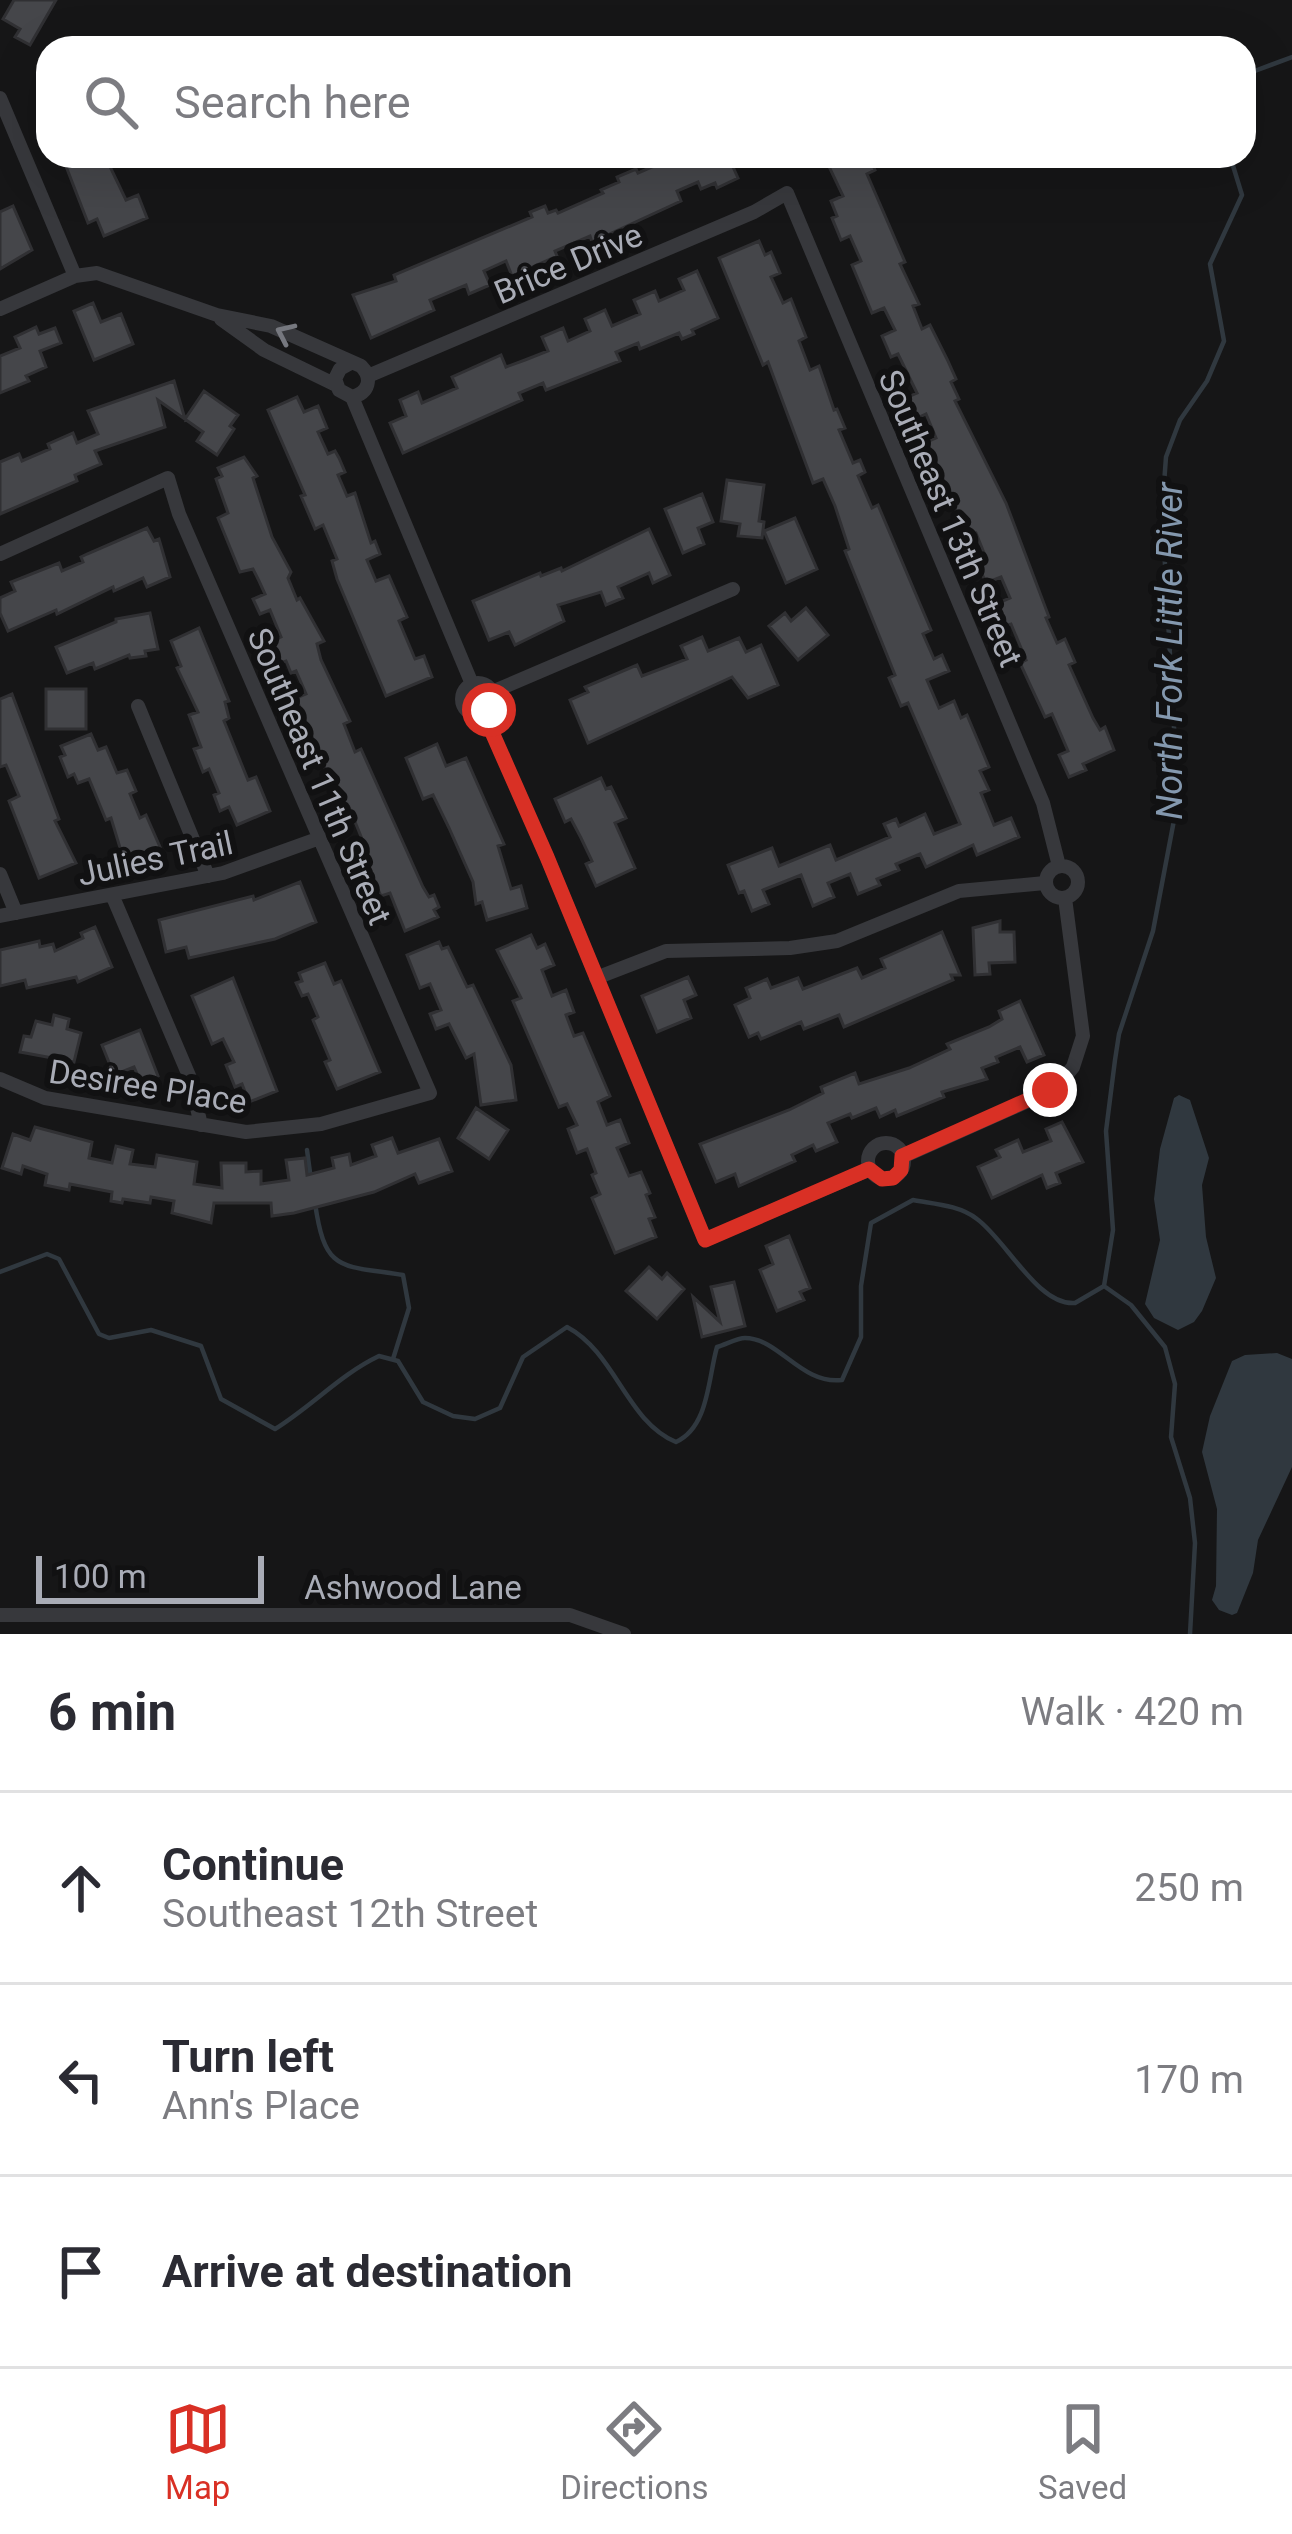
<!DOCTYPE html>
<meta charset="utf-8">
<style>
:root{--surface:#fff;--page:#f7f7f7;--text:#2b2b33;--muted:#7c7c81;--line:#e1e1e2;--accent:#d93025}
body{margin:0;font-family:Roboto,sans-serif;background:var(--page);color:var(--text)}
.scale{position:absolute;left:36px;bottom:30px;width:228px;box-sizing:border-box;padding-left:12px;border:6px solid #a9acb6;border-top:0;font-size:33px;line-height:42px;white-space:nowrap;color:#a9acb6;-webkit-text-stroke:9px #111112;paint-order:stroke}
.stop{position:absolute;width:36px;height:36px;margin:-27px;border:9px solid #d93025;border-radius:50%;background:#fff}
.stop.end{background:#d93025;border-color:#fff;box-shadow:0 3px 12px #0008}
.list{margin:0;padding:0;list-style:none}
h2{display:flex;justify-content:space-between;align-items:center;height:156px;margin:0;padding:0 48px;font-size:51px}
h2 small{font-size:39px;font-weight:400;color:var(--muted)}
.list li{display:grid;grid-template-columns:78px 1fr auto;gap:36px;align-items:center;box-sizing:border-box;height:192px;padding:0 48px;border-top:3px solid var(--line)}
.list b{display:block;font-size:45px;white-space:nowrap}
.list p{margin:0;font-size:39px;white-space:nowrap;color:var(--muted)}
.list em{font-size:39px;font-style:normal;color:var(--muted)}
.icon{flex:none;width:66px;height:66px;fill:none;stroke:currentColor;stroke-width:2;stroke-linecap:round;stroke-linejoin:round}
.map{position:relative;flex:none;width:1292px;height:1634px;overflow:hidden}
.search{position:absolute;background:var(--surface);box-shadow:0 12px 48px #0002;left:36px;right:36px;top:36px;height:132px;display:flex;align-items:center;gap:30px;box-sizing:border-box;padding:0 42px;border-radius:36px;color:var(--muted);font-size:45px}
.sheet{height:732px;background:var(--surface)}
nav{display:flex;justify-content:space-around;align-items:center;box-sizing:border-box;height:168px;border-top:3px solid var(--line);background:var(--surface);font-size:33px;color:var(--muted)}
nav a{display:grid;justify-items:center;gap:6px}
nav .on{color:var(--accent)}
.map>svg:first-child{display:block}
.water{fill:#30383f}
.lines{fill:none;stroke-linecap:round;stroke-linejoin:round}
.stream{stroke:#30383f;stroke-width:4.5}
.building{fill:#45464a;stroke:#303033;stroke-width:3}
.street{stroke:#37383c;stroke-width:14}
.oneway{stroke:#76787f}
.route{stroke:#d93025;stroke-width:15}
.labels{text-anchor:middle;stroke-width:12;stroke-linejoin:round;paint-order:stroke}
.street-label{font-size:33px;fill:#a9acb6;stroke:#111112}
.water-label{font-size:36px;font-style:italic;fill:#8498ae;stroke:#111112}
</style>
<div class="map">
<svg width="1292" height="1634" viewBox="0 0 1292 1634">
<rect width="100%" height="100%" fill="#161617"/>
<path class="water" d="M 1179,1095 L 1190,1100 L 1209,1158 L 1202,1185 L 1206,1237 L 1216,1278 L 1202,1311 L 1194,1322 L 1178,1330 L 1154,1318 L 1145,1304 L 1160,1240 L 1154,1199 L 1160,1149 L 1174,1098 Z
M 1277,1353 L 1292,1359 L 1292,1467 L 1258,1540 L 1253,1573 L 1237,1613 L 1232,1615 L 1219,1610 L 1212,1600 L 1216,1586 L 1217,1509 L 1202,1452 L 1210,1416 L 1232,1361 L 1245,1355 Z"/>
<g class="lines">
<path class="stream" d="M 1244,75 L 1292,57
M 307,1150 L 311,1180
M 315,1203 C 325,1273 340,1265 403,1275 L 409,1308 L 393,1359
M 0,1272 L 47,1254 L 59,1259 L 99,1334 L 109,1338 L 151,1330 L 201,1346 L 221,1399 L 275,1429 C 312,1406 341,1374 379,1356 L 398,1361 L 423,1402 L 453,1416 L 475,1419 L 500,1408 L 523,1357 L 567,1327 C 616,1353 626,1421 676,1442 C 709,1427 708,1378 717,1347 C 725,1345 737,1338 745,1338 C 779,1338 801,1385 842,1380 L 861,1337 L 861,1286 L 871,1223 L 913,1200 C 934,1204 959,1205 977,1219 C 1006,1240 1038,1306 1075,1303 L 1104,1286
M 1104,1286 L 1113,1230 L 1106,1131 L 1115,1060 L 1119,1034 L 1153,931 L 1178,799 L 1162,511 L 1166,457 L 1180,420 L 1207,381 L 1224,341 L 1210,264 L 1242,195 L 1230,156
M 1104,1286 L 1131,1305 L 1165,1347 L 1175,1384 L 1171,1437 L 1190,1498 L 1195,1543 L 1190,1634"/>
</g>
<path class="building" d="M 14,0 L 56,0 L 30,45 L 15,37 L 20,29 L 3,19 Z
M 62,156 L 105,156 L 126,200 L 138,195 L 147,218 L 104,236 L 97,219 L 88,223 Z
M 677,156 L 728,156 L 738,178 L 717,188 L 715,183 L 701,189 L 698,182 L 677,191 L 681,201 L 592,242 L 590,236 L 555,251 L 557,256 L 512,276 L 506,261 L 484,271 L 490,285 L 469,294 L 466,285 L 430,300 L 434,310 L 371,338 L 353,295 L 396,281 L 394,275 L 532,217 L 530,212 L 545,206 L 548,213 L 556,210 L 558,213 L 603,193 L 601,190 L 619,182 L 617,177 L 636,169 L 638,173 Z
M 824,156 L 869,156 L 875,170 L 867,174 L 905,262 L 900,264 L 919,304 L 913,306 L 922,329 L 930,325 L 947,359 L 956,379 L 951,382 L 959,399 L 955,401 L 1006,503 L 1049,617 L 1046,618 L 1057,643 L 1065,639 L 1075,662 L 1069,665 L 1093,718 L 1100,730 L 1105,727 L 1114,750 L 1083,764 L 1086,770 L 1069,777 L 1059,755 L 1068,751 L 1052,714 L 1045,717 L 1020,663 L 1026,660 L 1011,624 L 1005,626 L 996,604 L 1010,598 L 1001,577 L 986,583 L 977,562 L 986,558 L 976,533 L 967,536 L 927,442 L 936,438 L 926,414 L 917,418 L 908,397 L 917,393 L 898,354 L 891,357 L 882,336 L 895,330 L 884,308 L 872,313 L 852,265 L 861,261 L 850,236 L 841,240 L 832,218 L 837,216 L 831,201 L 843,196 Z
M 13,206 L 32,250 L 0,269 L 0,212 Z
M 759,241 L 765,255 L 771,252 L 780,273 L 771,277 L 783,303 L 791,299 L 806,337 L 799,341 L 810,370 L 819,366 L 834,410 L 837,409 L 845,428 L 839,430 L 853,463 L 860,460 L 865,472 L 858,476 L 872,508 L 878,505 L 931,630 L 923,634 L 934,659 L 942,655 L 949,671 L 927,680 L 939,708 L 954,701 L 961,718 L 967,715 L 989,767 L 980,771 L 989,790 L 981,793 L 994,825 L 1011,818 L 1019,837 L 977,855 L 973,845 L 926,867 L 920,854 L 896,864 L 899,870 L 877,879 L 880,885 L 858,894 L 850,874 L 828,883 L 834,897 L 813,906 L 801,875 L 763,890 L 769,904 L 752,911 L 744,891 L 739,893 L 728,865 L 772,848 L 779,866 L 830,845 L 836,860 L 890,837 L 884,824 L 896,819 L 899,826 L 925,814 L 934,834 L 960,824 L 908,703 L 901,706 L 889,678 L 895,675 L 845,551 L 849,549 L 835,506 L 823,479 L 813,483 L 768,362 L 763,365 L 719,258 Z
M 697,271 L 718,318 L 692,330 L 694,334 L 682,339 L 679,333 L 640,349 L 638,343 L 616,352 L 620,361 L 546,390 L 543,383 L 519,393 L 522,400 L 403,453 L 390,423 L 406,416 L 400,400 L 418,392 L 422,403 L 457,388 L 452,377 L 501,355 L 506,367 L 525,360 L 548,351 L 542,337 L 563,328 L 568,341 L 590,331 L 585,319 L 605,310 L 612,326 L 640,314 L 634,300 L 655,291 L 659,301 L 684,290 L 679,279 Z
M 93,303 L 101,322 L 121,314 L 133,344 L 94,360 L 74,311 Z
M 36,327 L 39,334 L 55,328 L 61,343 L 40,351 L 46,367 L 26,376 L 29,381 L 0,393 L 0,356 L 20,348 L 15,337 Z
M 174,381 L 185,419 L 204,391 L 238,415 L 230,426 L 234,429 L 217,455 L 197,441 L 203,432 L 158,400 L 165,427 L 95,451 L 101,464 L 75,475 L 77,481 L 0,514 L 0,462 L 19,454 L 22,461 L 50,449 L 48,444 L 73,433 L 77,443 L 98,434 L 88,411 Z
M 297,397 L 304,412 L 318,406 L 327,428 L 318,432 L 328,454 L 335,451 L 339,458 L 345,472 L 338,475 L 347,496 L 355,493 L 371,543 L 375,541 L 380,554 L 367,560 L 376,581 L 389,576 L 407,617 L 399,621 L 415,659 L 424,656 L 432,677 L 386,696 L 337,579 L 332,561 L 337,559 L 323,525 L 315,529 L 301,496 L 305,495 L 268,410 Z
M 244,457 L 257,476 L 253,478 L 272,537 L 291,572 L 288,578 L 297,600 L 300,598 L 324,641 L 317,644 L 321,660 L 350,721 L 344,724 L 355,752 L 361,749 L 423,887 L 429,897 L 434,895 L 439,907 L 434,910 L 438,917 L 405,931 L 390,893 L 381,896 L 365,862 L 359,846 L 364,844 L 349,807 L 342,810 L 296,698 L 306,694 L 296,671 L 291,673 L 286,661 L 280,663 L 273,648 L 271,641 L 281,637 L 270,610 L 260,614 L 253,599 L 265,594 L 259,581 L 253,569 L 240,572 L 218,518 L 228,513 L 216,479 L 222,476 L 218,468 Z
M 727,480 L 764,485 L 759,521 L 764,522 L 762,538 L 738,536 L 740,524 L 721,521 Z
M 702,494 L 713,522 L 698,528 L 704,544 L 683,553 L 665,509 Z
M 795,518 L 817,569 L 786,583 L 764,531 Z
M 147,528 L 154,541 L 159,539 L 170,577 L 147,587 L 143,578 L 114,591 L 113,587 L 57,614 L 56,610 L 8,631 L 0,613 L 0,598 L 15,591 L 11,582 L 59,563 L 62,571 L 83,562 L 81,557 L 87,554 Z
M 649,529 L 670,575 L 653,583 L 649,573 L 618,587 L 623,598 L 606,605 L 601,592 L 558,605 L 564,621 L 515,645 L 509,632 L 489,640 L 473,601 L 540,573 L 541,576 L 561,568 L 562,571 Z
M 806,608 L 828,635 L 798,660 L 769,626 L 785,613 L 791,621 Z
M 150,613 L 158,649 L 145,651 L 146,656 L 130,658 L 129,655 L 95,669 L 93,663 L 67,673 L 56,647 L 116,622 L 116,619 Z
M 199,628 L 229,701 L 225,702 L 229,718 L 224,721 L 248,780 L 256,777 L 270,811 L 237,825 L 229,807 L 220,811 L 214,795 L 219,793 L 209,769 L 203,772 L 194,749 L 201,747 L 189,715 L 198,712 L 177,668 L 181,666 L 171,641 Z
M 702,637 L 708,651 L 739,638 L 746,652 L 761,645 L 778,685 L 748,698 L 732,677 L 588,743 L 570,700 L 588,692 L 585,687 L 637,665 L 642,676 L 687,659 L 681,646 Z
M 46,689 L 86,689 L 86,729 L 46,729 Z
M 12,694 L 59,819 L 55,821 L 76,863 L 39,878 L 9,801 L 19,796 L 6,765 L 0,767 L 0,699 Z
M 91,734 L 98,750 L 106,747 L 117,773 L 127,770 L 136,791 L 130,794 L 140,818 L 146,815 L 160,847 L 124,861 L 111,818 L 106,820 L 89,779 L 78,783 L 74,774 L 68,777 L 60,757 L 65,755 L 61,746 Z
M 437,744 L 446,766 L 466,758 L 504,844 L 498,846 L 511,889 L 521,886 L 527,908 L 487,920 L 482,902 L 476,904 L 473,882 L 449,828 L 433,795 L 423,799 L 406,758 Z
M 601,778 L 606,789 L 611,787 L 626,818 L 615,823 L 635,868 L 596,886 L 586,864 L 592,861 L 581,838 L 571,819 L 565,822 L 555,799 Z
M 300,882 L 316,922 L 275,939 L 189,958 L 186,947 L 166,952 L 159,920 L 253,896 L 254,900 Z
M 1000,921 L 1000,932 L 1014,932 L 1015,962 L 989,963 L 990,974 L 975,975 L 973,928 Z
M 95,927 L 112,967 L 78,982 L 76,977 L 27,988 L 25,980 L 0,986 L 0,950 L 39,941 L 40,947 L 53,944 L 55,951 L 83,938 L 81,933 Z
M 942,932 L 960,975 L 951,975 L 953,980 L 844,1027 L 839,1015 L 804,1029 L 801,1022 L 761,1039 L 758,1033 L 749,1037 L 735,1005 L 750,998 L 746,988 L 767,979 L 771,988 L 798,978 L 803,989 L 857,968 L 862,978 L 885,968 L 881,959 Z
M 531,935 L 537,948 L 545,944 L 554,965 L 542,970 L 552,996 L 566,990 L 574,1012 L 566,1015 L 574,1036 L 583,1033 L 610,1096 L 598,1102 L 607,1125 L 620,1120 L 629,1143 L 617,1148 L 629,1176 L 641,1172 L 650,1193 L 646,1195 L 655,1217 L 649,1219 L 656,1237 L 615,1253 L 592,1198 L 600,1194 L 592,1175 L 596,1173 L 587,1149 L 577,1153 L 568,1129 L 577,1125 L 567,1104 L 559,1107 L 513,1001 L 521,998 L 497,950 Z
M 439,942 L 442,949 L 448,947 L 467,987 L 473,985 L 511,1065 L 516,1100 L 481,1105 L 474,1054 L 466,1058 L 449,1024 L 436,1029 L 430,1014 L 441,1010 L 430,984 L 420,988 L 407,955 Z
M 325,963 L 334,984 L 341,981 L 380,1072 L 337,1089 L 325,1062 L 330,1060 L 313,1020 L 318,1017 L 308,994 L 302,996 L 296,983 L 302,981 L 299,973 Z
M 688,977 L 696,995 L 684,1000 L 691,1018 L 657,1032 L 642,996 Z
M 233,978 L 277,1091 L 249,1102 L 242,1084 L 235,1087 L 226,1065 L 234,1062 L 223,1039 L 212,1044 L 192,996 Z
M 1020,1001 L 1044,1055 L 1027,1062 L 1020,1047 L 996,1057 L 998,1062 L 982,1068 L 987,1079 L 942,1092 L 944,1097 L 897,1116 L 895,1110 L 880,1117 L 876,1108 L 852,1118 L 850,1114 L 828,1123 L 837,1142 L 816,1151 L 813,1145 L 792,1155 L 795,1161 L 739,1186 L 735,1174 L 716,1182 L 700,1144 L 789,1110 L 823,1093 L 821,1087 L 855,1073 L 859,1084 L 909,1068 L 950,1049 L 947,1044 L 989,1027 L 1002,1019 L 999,1011 Z
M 54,1015 L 69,1019 L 67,1029 L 81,1033 L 74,1062 L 20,1052 L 24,1036 L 31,1037 L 36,1021 L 52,1025 Z
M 140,1030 L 158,1076 L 141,1083 L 134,1067 L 114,1075 L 102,1045 Z
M 476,1108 L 508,1130 L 489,1159 L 458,1138 Z
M 1062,1122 L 1083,1162 L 1056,1173 L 1060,1183 L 1047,1188 L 1042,1175 L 992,1198 L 978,1167 L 1000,1157 L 996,1150 L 1018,1140 L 1023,1152 L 1051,1141 L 1046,1129 Z
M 35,1127 L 92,1142 L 89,1158 L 112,1163 L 116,1146 L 133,1150 L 130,1164 L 155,1167 L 157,1155 L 197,1162 L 194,1184 L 222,1188 L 221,1163 L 246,1163 L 246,1172 L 261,1171 L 261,1184 L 289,1180 L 286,1160 L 305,1158 L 307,1175 L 334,1168 L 332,1158 L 349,1154 L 351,1165 L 376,1156 L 372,1145 L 392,1138 L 398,1153 L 439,1139 L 452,1171 L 419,1183 L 415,1174 L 374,1192 L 294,1213 L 272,1216 L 271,1203 L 214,1203 L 211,1223 L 172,1213 L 174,1201 L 151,1197 L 150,1203 L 123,1199 L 122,1203 L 111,1201 L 112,1192 L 70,1184 L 69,1190 L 45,1185 L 47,1174 L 23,1166 L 21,1174 L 2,1168 L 13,1134 L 30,1140 Z
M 789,1236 L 810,1288 L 800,1292 L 804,1300 L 777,1311 L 760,1270 L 773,1264 L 766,1246 Z
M 649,1267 L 662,1279 L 667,1273 L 684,1289 L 657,1319 L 626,1291 Z
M 734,1282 L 745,1326 L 702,1337 L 693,1297 L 720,1322 L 711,1287 Z"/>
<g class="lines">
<path class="street" d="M 0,98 L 75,276
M 0,309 L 75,276 L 97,273 L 217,315 L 271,326 L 361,366 C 373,378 369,393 352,397 L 339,390 L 335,379 L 340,369 L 349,364
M 221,319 L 264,350 L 336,385
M 368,376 L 754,212 L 787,193 L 1043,803 L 1059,866
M 352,397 L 472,684
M 0,554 L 168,478 L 179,514 L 430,1093 L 321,1124 L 246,1132 L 45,1098 L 0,1079
M462 699a16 16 0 1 1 32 0a16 16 0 1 1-32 0Z
M 492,692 L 733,589
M 138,706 L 208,876
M 484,714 L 547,857 L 705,1240 L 870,1169
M1046 882a16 16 0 1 1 32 0a16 16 0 1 1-32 0Z
M 0,874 L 16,913
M 113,897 L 190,1078 L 201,1125
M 0,916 L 223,873 L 317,839
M 596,978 L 666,951 L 790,948 L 837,941 L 959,891 L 1045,883
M868 1161a18 18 0 1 1 36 0a18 18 0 1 1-36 0Z
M 902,1157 L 1039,1096 L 1060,1083 L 1073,1067 L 1083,1036 L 1065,898
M 0,1615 L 570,1615 L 624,1634"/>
</g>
<defs><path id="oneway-chevron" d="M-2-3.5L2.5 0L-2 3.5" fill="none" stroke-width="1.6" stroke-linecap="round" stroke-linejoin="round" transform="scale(3)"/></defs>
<use class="oneway" href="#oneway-chevron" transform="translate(285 333) rotate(-155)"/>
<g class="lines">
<path class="route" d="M 489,710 L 484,714 L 547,857 L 705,1240 L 869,1169 L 882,1179 L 893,1178 L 901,1170 L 902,1156 L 1050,1090"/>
</g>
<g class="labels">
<g class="street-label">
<text transform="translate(568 263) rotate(-23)" y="12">Brice Drive</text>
<text transform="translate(951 518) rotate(67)" y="12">Southeast 13th Street</text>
<text transform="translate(320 776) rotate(67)" y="12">Southeast 11th Street</text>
<text transform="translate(155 858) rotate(-12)" y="12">Julies Trail</text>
<text transform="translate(148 1086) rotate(9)" y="12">Desiree Place</text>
<text x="413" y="1599">Ashwood Lane</text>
</g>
<g class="water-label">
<text transform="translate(1169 651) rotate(-90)" y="13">North Fork Little River</text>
</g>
</g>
</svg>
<div class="scale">100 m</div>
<div class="stop" style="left:489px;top:710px"></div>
<div class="stop end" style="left:1050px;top:1090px"></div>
<div class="search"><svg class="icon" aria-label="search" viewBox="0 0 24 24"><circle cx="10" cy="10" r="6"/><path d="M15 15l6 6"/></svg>Search here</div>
</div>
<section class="sheet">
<h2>6 min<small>Walk · 420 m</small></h2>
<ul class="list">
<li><svg class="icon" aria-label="ahead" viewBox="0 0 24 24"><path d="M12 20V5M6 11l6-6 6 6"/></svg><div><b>Continue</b><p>Southeast 12th Street</p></div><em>250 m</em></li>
<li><svg class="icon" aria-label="left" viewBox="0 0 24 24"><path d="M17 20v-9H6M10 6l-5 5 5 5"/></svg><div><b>Turn left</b><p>Ann's Place</p></div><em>170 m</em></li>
<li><svg class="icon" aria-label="arrive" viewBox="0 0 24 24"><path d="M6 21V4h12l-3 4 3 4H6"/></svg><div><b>Arrive at destination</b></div></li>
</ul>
</section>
<nav>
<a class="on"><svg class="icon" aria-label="map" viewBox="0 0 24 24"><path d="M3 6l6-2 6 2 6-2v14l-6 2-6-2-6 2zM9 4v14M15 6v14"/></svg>Map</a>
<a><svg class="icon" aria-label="directions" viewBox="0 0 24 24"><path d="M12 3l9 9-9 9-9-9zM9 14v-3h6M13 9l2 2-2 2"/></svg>Directions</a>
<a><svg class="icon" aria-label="saved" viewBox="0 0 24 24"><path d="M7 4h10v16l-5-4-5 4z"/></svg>Saved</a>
</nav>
